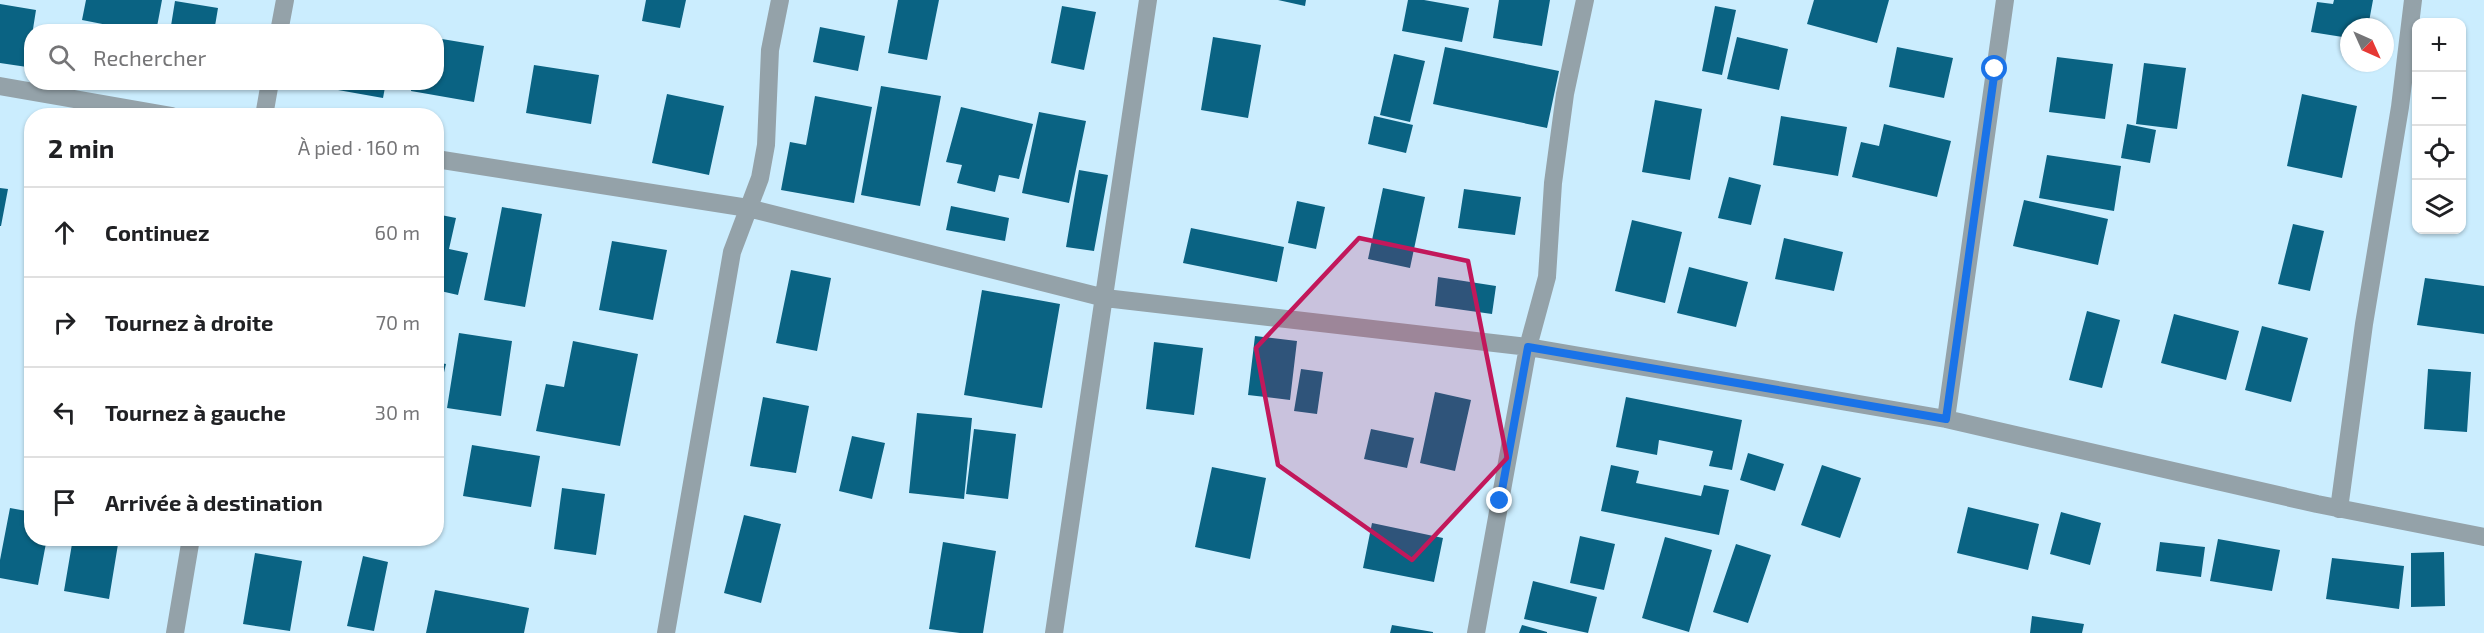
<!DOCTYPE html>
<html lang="fr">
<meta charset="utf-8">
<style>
:root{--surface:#fff;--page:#f6f6f6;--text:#202124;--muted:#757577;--line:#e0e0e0}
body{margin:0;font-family:"Exo 2",sans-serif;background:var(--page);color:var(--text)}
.controls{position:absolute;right:18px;top:18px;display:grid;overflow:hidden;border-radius:12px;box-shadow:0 2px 4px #0004}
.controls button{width:54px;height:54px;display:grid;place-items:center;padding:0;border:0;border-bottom:2px solid var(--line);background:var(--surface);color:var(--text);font:30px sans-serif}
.compass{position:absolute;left:2340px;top:18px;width:54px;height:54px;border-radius:50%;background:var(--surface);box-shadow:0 2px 4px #0004;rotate:135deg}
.stop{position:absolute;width:18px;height:18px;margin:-14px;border:4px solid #1a73e8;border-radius:50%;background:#fff}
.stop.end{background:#1a73e8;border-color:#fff;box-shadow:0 2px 6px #0008}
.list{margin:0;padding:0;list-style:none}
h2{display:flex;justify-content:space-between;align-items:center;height:78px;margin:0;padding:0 24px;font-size:26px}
h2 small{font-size:20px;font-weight:400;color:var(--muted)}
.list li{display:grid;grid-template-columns:39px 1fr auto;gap:18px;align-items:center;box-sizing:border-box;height:90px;padding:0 24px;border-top:2px solid var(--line)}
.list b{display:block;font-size:22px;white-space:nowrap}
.list em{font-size:20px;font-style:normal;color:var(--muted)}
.icon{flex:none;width:33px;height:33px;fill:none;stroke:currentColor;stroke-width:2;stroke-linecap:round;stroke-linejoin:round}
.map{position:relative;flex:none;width:2484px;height:633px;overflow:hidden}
.search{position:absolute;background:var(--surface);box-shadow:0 2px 4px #0004;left:24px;top:24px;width:420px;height:66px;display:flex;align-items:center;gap:15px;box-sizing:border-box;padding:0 21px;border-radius:24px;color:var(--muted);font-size:22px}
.panel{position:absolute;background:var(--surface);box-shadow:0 2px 4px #0004;left:24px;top:108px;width:420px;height:438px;border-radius:24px}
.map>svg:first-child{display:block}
.building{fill:#0a6383}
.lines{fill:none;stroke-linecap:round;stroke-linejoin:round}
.street{stroke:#94a2a9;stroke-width:18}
.route{stroke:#1a73e8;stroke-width:8}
.marked{fill:#c2185b;fill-opacity:0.2;stroke:#c2185b;stroke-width:4.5;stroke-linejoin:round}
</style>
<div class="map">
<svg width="2484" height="633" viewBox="0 0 2484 633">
<rect width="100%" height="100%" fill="#cbedfe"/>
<path class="building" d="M 86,0 L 162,0 L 156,32 L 143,32 L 82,20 Z
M 646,0 L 686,0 L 680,28 L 642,21 Z
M 898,0 L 939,0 L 927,60 L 888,53 Z
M 1278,0 L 1306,0 L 1305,6 Z
M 1408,0 L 1424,0 L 1469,8 L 1462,42 L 1402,31 Z
M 1499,0 L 1550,0 L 1542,46 L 1493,38 Z
M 1814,0 L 1889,0 L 1877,43 L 1807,24 Z
M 2334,0 L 2373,0 L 2368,27 L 2349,27 L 2349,38 L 2311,32 L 2317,2 L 2333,4 Z
M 175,1 L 218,8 L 214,32 L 170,32 Z
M 0,4 L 36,10 L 27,67 L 0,63 Z
M 1062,6 L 1096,12 L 1084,70 L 1051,63 Z
M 1715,6 L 1736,10 L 1722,75 L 1702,71 Z
M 820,27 L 865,36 L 858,71 L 813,62 Z
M 1213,37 L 1261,45 L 1248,118 L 1201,110 Z
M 1737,37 L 1788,49 L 1779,90 L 1727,79 Z
M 436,38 L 484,46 L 474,102 L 411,91 L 412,82 L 436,82 Z
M 1445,47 L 1559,71 L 1547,128 L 1433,104 Z
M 1897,47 L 1953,58 L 1944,98 L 1889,87 Z
M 1394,54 L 1425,61 L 1410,122 L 1380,115 Z
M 2057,57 L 2113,64 L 2105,119 L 2049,112 Z
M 2144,63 L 2186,68 L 2177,129 L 2136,124 Z
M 534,65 L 599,75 L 591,124 L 526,113 Z
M 340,82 L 386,82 L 383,98 L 338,90 Z
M 881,86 L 941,96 L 920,206 L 861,195 Z
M 667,94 L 724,106 L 709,175 L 652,163 Z
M 2302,94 L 2357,106 L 2342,178 L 2287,166 Z
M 815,96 L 872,107 L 854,203 L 781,190 L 790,142 L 806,145 Z
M 1655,100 L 1702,109 L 1690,180 L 1642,172 Z
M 961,107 L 1033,124 L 1019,179 L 999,175 L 995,192 L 957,183 L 962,165 L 946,162 Z
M 1039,112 L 1086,121 L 1069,203 L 1022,193 Z
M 1374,116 L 1413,125 L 1406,153 L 1368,144 Z
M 1781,116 L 1847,127 L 1838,176 L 1773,165 Z
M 1884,124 L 1951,141 L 1937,197 L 1852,177 L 1861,142 L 1879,146 Z
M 2127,124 L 2156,130 L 2150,163 L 2121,158 Z
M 2047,155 L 2121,166 L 2114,211 L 2039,198 Z
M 1079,170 L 1108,175 L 1094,251 L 1066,247 Z
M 1729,177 L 1761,185 L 1751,225 L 1718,218 Z
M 0,188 L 8,189 L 1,226 L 0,226 Z
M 1383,188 L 1425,197 L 1410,268 L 1368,259 Z
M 1464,189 L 1521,197 L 1515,235 L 1458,228 Z
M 2024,200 L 2108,219 L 2098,265 L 2013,246 Z
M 1297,201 L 1325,207 L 1316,249 L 1288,243 Z
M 951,206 L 1009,218 L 1005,241 L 946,230 Z
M 502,207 L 542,214 L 525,307 L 484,300 Z
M 436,214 L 456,218 L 449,249 L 468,253 L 458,295 L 436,290 Z
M 1632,220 L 1682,232 L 1665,303 L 1615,291 Z
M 2293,224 L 2324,231 L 2310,291 L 2278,284 Z
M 1191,228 L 1284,247 L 1277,282 L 1183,263 Z
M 1784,238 L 1843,252 L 1834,291 L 1775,279 Z
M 612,241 L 667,250 L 653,320 L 599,310 Z
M 1689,267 L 1748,282 L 1736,327 L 1677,313 Z
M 791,270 L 831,278 L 817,351 L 776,343 Z
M 1438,277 L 1496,286 L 1492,314 L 1435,306 Z
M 2425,278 L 2484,286 L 2484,334 L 2417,325 Z
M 982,290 L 1060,304 L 1042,408 L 964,395 Z
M 2087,311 L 2120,320 L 2102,388 L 2069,380 Z
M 30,312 L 32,312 L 32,347 L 27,347 Z
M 2174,314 L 2239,331 L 2226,380 L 2161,363 Z
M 2262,326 L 2308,338 L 2291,402 L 2245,390 Z
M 459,333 L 512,341 L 501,416 L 447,408 Z
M 1255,336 L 1297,341 L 1290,400 L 1248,395 Z
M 573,341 L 638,354 L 620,446 L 536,431 L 546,384 L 564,387 Z
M 1154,342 L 1203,348 L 1194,415 L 1146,409 Z
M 436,362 L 446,364 L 437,402 L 436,402 Z
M 1301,369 L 1323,372 L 1317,414 L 1294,411 Z
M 2428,369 L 2471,372 L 2467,432 L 2424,429 Z
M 1435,392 L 1471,400 L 1455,471 L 1420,463 Z
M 763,397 L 809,406 L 796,473 L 750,466 Z
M 1626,397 L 1742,420 L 1732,470 L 1709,466 L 1713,451 L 1659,440 L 1657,455 L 1616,447 Z
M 917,413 L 972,418 L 964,499 L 909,493 Z
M 974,429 L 1016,434 L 1008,499 L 966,494 Z
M 1371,429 L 1414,438 L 1407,468 L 1364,459 Z
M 852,436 L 885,443 L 872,499 L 839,491 Z
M 472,445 L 540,456 L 531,507 L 463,496 Z
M 1748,453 L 1784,464 L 1775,491 L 1740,480 Z
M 1611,465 L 1639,471 L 1636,483 L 1701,496 L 1704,485 L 1729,490 L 1719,535 L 1601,511 Z
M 1822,465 L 1861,478 L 1840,538 L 1801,525 Z
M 1212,467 L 1266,478 L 1250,559 L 1195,547 Z
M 562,488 L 605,494 L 596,555 L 554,549 Z
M 1968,507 L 2039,524 L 2028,570 L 1957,553 Z
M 10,508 L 32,512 L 32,538 L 47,538 L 38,585 L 0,578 L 0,560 Z
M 2061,512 L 2101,523 L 2090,565 L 2050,554 Z
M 744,515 L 781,524 L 761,603 L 724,593 Z
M 1372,523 L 1443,538 L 1434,582 L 1363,568 Z
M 1580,536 L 1615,544 L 1604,590 L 1570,583 Z
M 1665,537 L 1712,550 L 1689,632 L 1642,618 Z
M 73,538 L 119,538 L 109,599 L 64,591 Z
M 2218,539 L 2280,550 L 2272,591 L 2210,581 Z
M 943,542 L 996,551 L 983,633 L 960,633 L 929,629 Z
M 2160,542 L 2205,547 L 2201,577 L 2156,571 Z
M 1736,544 L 1771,555 L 1748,623 L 1713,612 Z
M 2444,552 L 2445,606 L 2411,607 L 2411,553 Z
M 255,553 L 302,561 L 290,631 L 243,624 Z
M 363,556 L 388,562 L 374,631 L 347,626 Z
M 2332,558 L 2404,566 L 2399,609 L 2326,599 Z
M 1533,581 L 1597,597 L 1588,633 L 1524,619 Z
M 435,590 L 529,608 L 524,633 L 426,633 Z
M 2032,616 L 2084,624 L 2082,633 L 2030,633 Z
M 1392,625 L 1433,632 L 1433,633 L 1390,633 Z
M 1522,625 L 1547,632 L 1547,633 L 1519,633 Z"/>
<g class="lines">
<path class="street" d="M 279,32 L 285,0
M 0,86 L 172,116
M 264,116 L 270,82
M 436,159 L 748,208 L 1105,298 L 1528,347 L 1946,419 L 2317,504 L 2484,537
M 1946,419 L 2005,0
M 2339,509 L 2364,324 L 2400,107 L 2413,0
M 175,633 L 191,538
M 666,633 L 732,252 L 760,178 L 766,145 L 770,50 L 780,0
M 1054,633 L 1148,0
M 1476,633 L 1528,347 L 1547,277 L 1553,183 L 1565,94 L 1585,0"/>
</g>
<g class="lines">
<path class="route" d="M 1500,501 L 1528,347 L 1946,419 L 1995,69"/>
</g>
<path class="marked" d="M 1359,238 L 1468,261 L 1507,458 L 1412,560 L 1278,465 L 1256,348 Z"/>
</svg>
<div class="controls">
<button>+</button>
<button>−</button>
<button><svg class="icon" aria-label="locate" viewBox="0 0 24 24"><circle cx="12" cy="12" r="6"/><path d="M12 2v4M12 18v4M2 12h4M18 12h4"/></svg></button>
<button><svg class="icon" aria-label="layers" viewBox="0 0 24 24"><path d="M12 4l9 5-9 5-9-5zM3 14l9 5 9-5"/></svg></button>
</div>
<svg class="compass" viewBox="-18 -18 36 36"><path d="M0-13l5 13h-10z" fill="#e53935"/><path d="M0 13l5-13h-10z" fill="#757577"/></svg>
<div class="stop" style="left:1995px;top:69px"></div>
<div class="stop end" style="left:1500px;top:501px"></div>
<div class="search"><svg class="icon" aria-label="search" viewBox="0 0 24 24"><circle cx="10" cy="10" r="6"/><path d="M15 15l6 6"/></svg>Rechercher</div>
<section class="panel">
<h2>2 min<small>À pied · 160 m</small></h2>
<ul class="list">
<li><svg class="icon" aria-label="ahead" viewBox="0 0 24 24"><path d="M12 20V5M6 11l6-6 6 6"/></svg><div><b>Continuez</b></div><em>60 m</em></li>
<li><svg class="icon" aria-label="right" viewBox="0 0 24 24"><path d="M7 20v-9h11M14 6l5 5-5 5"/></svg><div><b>Tournez à droite</b></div><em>70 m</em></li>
<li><svg class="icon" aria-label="left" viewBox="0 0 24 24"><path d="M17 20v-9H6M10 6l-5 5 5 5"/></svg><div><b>Tournez à gauche</b></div><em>30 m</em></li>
<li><svg class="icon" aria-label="arrive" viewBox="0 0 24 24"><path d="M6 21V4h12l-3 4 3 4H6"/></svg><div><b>Arrivée à destination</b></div></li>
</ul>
</section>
</div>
